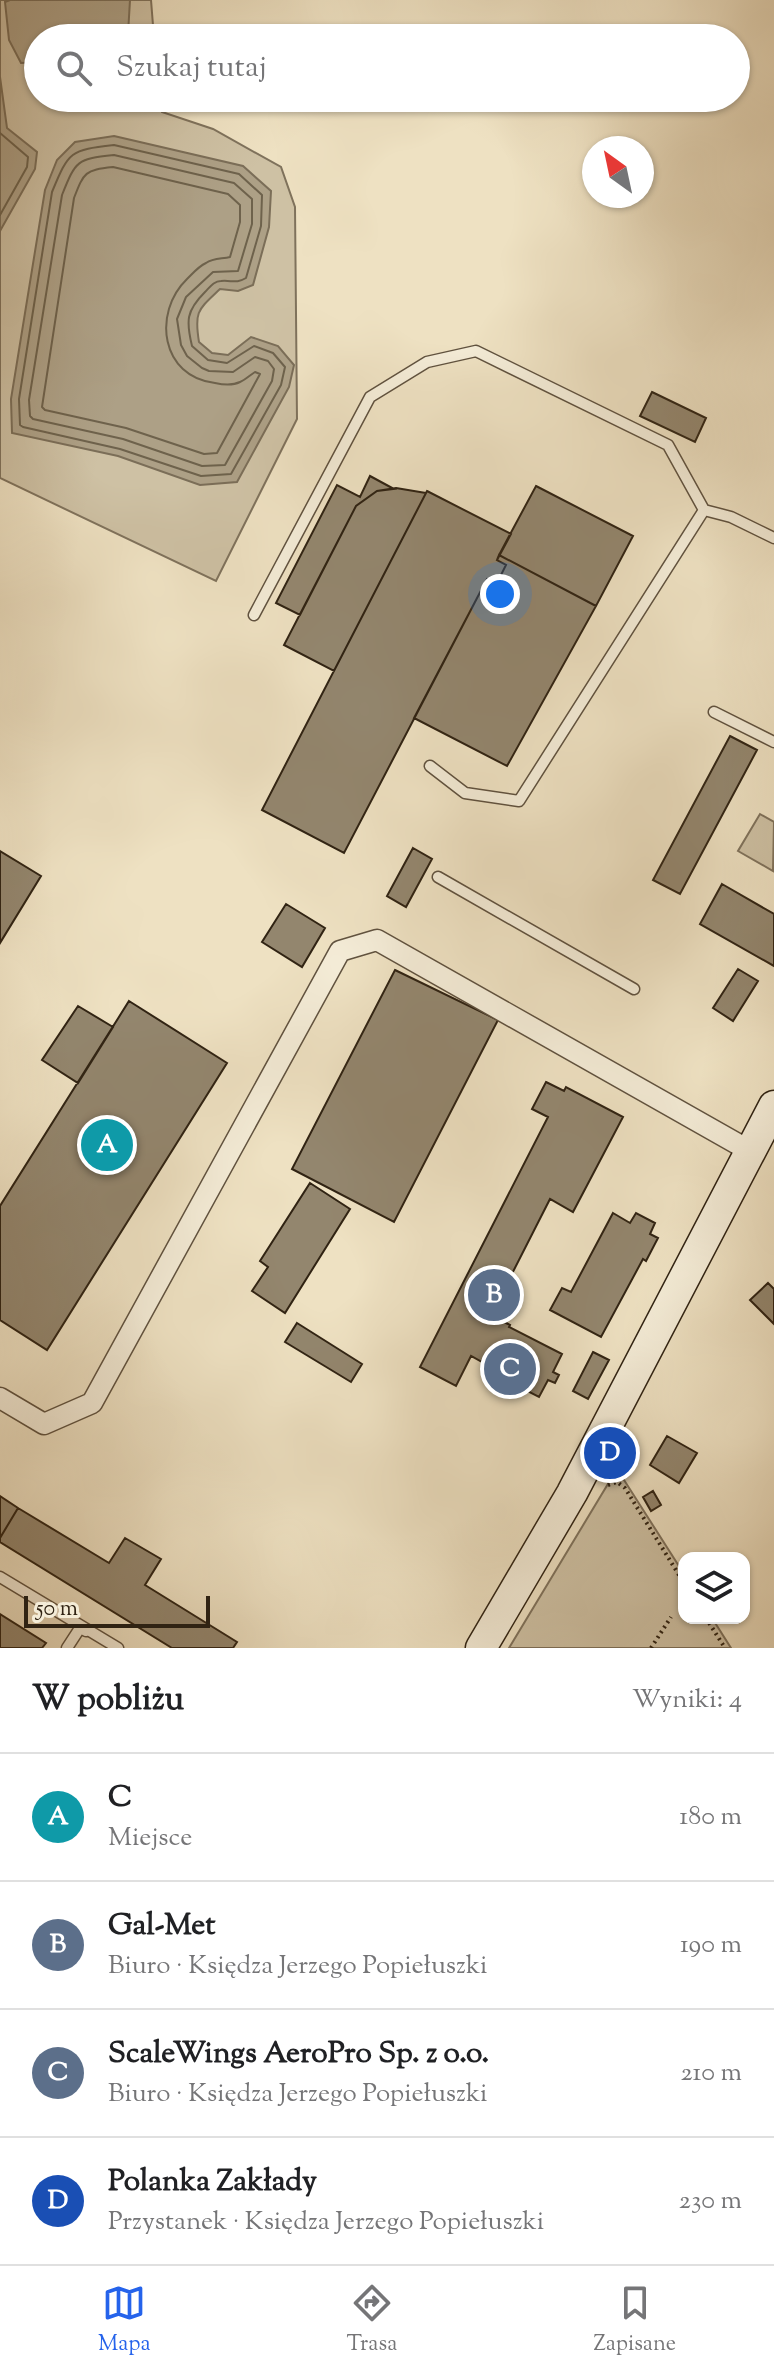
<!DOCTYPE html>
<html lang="pl">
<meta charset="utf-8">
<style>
:root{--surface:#fff;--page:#f6f6f6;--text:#202124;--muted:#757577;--line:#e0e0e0;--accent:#2563eb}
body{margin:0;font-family:"Sorts Mill Goudy",serif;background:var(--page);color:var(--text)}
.controls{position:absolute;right:24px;bottom:24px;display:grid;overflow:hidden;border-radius:16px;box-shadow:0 2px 6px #0004}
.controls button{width:72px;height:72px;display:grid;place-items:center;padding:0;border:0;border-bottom:2px solid var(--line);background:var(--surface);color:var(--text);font:40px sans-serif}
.compass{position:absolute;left:582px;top:136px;width:72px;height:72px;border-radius:50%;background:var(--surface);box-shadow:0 2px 6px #0004;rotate:327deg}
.scale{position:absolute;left:24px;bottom:20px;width:186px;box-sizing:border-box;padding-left:8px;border:4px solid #302313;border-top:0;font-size:22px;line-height:28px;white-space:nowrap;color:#302313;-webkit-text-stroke:6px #f4ecd7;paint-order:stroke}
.you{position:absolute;left:500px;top:594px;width:28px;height:28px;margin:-20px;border:6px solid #fff;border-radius:50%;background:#1a73e8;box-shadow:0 0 0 12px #1a73e833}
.badge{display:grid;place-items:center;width:52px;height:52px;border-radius:50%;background:var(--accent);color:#fff;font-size:26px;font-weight:700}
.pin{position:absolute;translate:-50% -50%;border:4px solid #fff;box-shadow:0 2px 8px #0006}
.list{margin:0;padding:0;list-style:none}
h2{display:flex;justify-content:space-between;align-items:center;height:104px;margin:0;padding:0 32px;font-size:34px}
h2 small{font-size:26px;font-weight:400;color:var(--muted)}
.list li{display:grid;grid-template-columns:52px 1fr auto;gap:24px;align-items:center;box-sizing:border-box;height:128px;padding:0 32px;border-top:2px solid var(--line)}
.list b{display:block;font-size:30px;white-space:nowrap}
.list p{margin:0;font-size:26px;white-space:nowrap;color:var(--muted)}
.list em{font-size:26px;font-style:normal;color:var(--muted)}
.icon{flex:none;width:44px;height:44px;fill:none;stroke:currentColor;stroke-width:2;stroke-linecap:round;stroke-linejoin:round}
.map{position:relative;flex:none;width:774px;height:1648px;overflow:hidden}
.search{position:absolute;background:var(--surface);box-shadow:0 2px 6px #0004;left:24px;right:24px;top:24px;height:88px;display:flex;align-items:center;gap:20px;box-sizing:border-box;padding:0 28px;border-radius:44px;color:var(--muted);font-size:30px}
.sheet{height:616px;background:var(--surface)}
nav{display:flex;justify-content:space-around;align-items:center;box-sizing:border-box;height:112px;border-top:2px solid var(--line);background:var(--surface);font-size:22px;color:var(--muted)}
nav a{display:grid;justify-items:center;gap:4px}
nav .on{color:var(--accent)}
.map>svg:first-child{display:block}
.green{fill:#cec1a4;stroke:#7f725c;stroke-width:2}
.water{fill:#ada086;stroke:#7b6e58;stroke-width:2}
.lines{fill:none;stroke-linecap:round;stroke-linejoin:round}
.shore{stroke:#6e624c;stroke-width:2}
.building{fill:#93866e;stroke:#302313;stroke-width:2}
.lane-casing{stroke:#60523f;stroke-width:13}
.street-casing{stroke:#60523f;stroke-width:23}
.secondary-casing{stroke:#302313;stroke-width:33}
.path{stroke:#302313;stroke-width:4;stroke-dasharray:2 4;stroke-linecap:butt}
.lane{stroke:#f4ecd7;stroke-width:10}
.street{stroke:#f4ecd7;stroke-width:20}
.secondary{stroke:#f4ecd7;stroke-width:30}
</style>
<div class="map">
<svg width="774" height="1648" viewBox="0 0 774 1648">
<rect width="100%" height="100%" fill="#eee1c2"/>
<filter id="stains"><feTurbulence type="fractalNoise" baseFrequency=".0025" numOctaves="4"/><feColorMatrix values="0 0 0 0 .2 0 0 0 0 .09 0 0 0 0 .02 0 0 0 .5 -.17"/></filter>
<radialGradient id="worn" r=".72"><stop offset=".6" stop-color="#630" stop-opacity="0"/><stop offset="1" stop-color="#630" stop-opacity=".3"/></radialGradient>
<path class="green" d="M 0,0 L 151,0 L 154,38 L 38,38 L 38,98 L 160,98 L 162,112 L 213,129 L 281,167 L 295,207 L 297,419 L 216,581 L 0,478 Z
M 760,814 L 774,822 L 773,871 L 738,851 Z
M 617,1469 L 684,1574 L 684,1618 L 712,1618 L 731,1648 L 509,1648 Z"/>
<path class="water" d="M 10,0 L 130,0 L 128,34 L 123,38 L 38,38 L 38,62 L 21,63 L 9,40 L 5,2 Z
M 0,77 L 7,128 L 37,152 L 35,169 L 0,231 Z
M 114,136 L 243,166 L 271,191 L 269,227 L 253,285 L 238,291 L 220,289 C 198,310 194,311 199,342 L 212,353 L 228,355 L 251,337 L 278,346 L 294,365 L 289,387 L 237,482 L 200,485 L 118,456 L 12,433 L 11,399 L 45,190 L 57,160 L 75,142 Z"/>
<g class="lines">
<path class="shore" d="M 0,133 L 28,157 L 27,167 L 0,215
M 114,145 L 239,174 L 262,195 L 261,226 L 246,278 C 236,284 232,280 221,281 C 214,281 210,287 205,292 C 186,311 186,321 192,346 L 208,360 L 227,363 L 254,346 L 273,353 L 285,367 L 281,385 L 231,474 L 201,476 L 120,449 L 23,427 L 20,425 L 19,399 L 52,192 C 69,151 70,150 114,145 Z
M 114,155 L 234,183 L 252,199 L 252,224 L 238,271 L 213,272 L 186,297 L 177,319 L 181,345 L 187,356 L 202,368 L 209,371 L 233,372 L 255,357 L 268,361 L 274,369 L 272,381 L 225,465 L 202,466 L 123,439 L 33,419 L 30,416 L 29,400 L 62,195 C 76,160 77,159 114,155 Z
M 113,167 L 228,194 L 240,205 L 240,222 L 230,257 C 222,259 213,258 206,263 C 199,266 193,273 187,279 C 152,313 161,377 215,383 C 224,385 232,386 240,382 C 245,380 250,375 255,372 L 260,374 L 217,453 L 204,454 L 126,428 L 45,410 L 42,407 L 74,198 C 84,172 85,170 113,167 Z"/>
</g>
<path class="building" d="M 652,392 L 706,418 L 695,442 L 640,416 Z
M 370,476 L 394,489 L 377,491 L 356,506 L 300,615 L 276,603 L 337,485 L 360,497 Z
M 536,486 L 633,536 L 596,606 L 499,555 Z
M 396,488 L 426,493 L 334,671 L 284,645 L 356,506 L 377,491 Z
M 427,491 L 511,534 L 497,560 L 506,565 L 497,583 L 487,579 L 344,853 L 262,810 Z
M 499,555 L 596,606 L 507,766 L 414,718 L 487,579 L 497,583 L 506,565 L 497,560 Z
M 730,736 L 757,750 L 680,894 L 653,880 Z
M 413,848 L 432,859 L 406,907 L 387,896 Z
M 0,851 L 41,876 L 0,943 Z
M 722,884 L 774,914 L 774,966 L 700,924 Z
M 286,904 L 325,928 L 302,967 L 262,942 Z
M 738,969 L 758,981 L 733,1021 L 713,1008 Z
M 395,970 L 498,1020 L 394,1222 L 292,1169 Z
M 129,1001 L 227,1063 L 47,1350 L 0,1320 L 0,1206 Z
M 78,1006 L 113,1027 L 78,1083 L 42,1060 Z
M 546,1082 L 564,1091 L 566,1087 L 623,1117 L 573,1212 L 550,1199 L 491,1315 L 510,1325 L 509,1327 L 562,1354 L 553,1372 L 559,1375 L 555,1383 L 548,1380 L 539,1397 L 488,1371 L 489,1366 L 471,1356 L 456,1386 L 420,1367 L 548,1117 L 532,1109 Z
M 310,1183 L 350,1209 L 285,1313 L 252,1291 L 268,1267 L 260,1261 Z
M 613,1213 L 630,1223 L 636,1213 L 655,1223 L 650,1234 L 658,1238 L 646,1261 L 643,1259 L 601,1337 L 550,1310 L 562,1288 L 571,1292 Z
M 768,1283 L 774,1289 L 774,1324 L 750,1300 Z
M 297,1323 L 362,1364 L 351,1382 L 285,1342 Z
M 593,1352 L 609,1360 L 588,1399 L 573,1391 Z
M 667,1436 L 697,1453 L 679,1483 L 650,1465 Z
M 653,1491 L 661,1505 L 651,1511 L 643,1497 Z
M 0,1496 L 18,1508 L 0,1538 Z
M 18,1508 L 109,1563 L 125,1538 L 161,1559 L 145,1585 L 237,1642 L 233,1648 L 172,1648 L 0,1542 L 0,1538 Z
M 0,1614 L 46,1643 L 42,1648 L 0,1648 Z"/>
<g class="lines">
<g class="lane-casing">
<path id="lane" d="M 254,615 L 370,397 L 427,362 L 476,351 L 668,445 L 704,510
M 714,712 L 774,742
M 430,766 L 465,793 L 519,801 L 704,510 L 731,517 L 774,538
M 438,877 L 634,989
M 0,1577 L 118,1648
M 67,1648 L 80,1628 L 86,1631"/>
</g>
<g class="street-casing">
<path id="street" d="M 0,1398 L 44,1424 L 92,1403 L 340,951 L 377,940 L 750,1151"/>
</g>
<g class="secondary-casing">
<path id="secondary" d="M 481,1648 L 572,1493 L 774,1106"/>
</g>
<path class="path" d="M 608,1485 L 617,1482 L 625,1488 L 684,1583
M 706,1618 L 725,1648
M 651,1648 L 671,1617"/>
<use href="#lane" class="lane"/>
<use href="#street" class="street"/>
<use href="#secondary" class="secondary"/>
</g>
<rect width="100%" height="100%" filter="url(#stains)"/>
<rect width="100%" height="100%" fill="url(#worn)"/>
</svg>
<div class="controls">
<button><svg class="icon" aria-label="layers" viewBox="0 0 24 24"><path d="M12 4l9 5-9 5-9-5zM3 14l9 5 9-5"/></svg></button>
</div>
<svg class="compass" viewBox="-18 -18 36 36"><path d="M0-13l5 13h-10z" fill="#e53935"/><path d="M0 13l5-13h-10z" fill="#757577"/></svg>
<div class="scale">50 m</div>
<div class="you"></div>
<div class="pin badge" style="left:107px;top:1145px;background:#0f9aa8">A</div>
<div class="pin badge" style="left:494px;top:1295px;background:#5c6f8a">B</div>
<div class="pin badge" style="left:510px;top:1369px;background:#5c6f8a">C</div>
<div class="pin badge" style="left:610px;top:1453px;background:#1a4fb4">D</div>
<div class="search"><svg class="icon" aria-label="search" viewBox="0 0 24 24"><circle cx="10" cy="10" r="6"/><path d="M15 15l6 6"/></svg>Szukaj tutaj</div>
</div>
<section class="sheet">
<h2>W pobliżu<small>Wyniki: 4</small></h2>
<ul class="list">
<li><span class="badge" style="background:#0f9aa8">A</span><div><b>C</b><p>Miejsce</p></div><em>180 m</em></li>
<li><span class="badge" style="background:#5c6f8a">B</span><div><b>Gal-Met</b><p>Biuro · Księdza Jerzego Popiełuszki</p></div><em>190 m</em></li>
<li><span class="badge" style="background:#5c6f8a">C</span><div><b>ScaleWings AeroPro Sp. z o.o.</b><p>Biuro · Księdza Jerzego Popiełuszki</p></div><em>210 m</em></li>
<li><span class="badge" style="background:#1a4fb4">D</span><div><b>Polanka Zakłady</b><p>Przystanek · Księdza Jerzego Popiełuszki</p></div><em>230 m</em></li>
</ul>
</section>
<nav>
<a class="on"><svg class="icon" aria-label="map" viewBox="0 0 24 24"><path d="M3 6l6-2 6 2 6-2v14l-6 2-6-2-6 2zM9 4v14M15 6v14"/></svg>Mapa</a>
<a><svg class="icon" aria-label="directions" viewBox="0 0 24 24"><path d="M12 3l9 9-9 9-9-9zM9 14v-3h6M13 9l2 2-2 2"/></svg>Trasa</a>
<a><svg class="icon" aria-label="saved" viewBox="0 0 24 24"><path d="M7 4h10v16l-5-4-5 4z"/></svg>Zapisane</a>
</nav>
